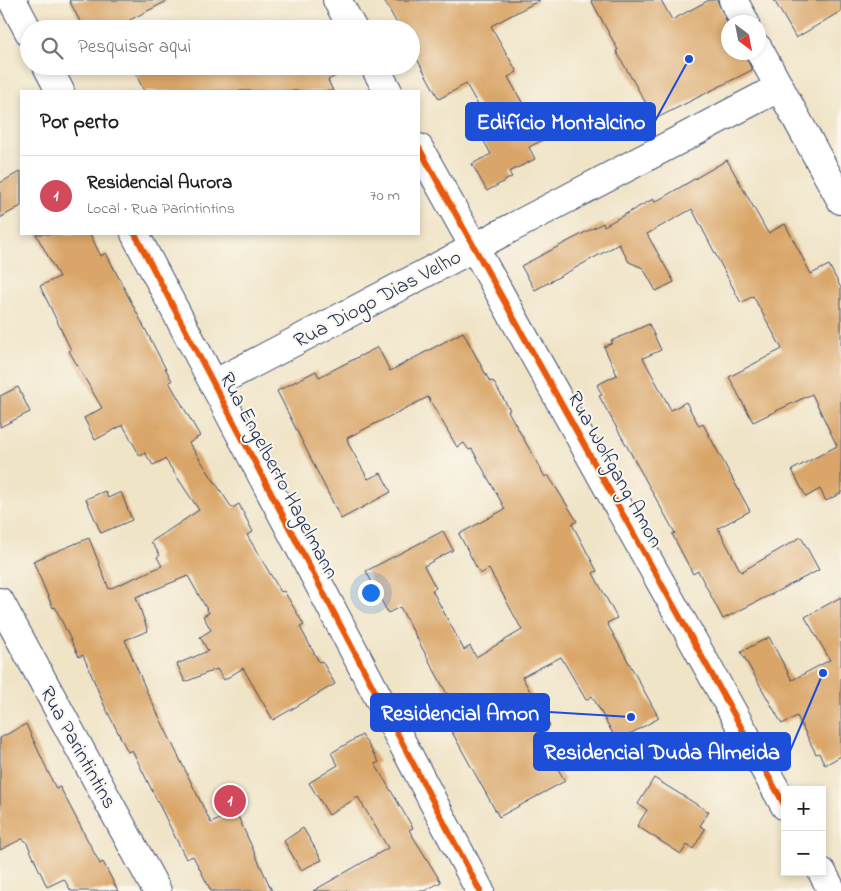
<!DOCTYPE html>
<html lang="pt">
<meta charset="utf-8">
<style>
:root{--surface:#fff;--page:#f6f6f6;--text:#202124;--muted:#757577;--line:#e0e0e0;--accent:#d1495b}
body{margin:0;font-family:"Indie Flower",sans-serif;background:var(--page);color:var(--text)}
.controls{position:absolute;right:15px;bottom:15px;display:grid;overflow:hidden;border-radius:0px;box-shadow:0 2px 8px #0003}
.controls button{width:45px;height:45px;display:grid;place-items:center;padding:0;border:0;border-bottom:1px solid var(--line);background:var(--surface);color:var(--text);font:25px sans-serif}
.compass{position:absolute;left:721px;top:15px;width:45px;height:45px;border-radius:50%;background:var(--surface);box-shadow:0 2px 8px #0003;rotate:148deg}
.you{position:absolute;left:370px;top:592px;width:18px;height:18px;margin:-12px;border:4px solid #fff;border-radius:50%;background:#1a73e8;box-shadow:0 0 0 8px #1a73e833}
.badge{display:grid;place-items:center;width:32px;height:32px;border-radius:50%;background:var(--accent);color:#fff;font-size:16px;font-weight:700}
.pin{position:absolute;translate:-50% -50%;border:2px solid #fff;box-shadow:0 1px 5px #0006}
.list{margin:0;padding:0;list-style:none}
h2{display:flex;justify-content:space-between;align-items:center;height:65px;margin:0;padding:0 20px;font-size:21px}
h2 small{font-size:16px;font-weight:400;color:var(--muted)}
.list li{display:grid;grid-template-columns:32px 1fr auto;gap:15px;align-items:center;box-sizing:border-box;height:80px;padding:0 20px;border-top:1px solid var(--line)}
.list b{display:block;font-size:19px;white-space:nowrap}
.list p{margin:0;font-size:16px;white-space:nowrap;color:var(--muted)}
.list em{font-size:16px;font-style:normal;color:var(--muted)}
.icon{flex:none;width:28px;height:28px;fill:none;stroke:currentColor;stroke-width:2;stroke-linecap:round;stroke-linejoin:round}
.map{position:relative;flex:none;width:841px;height:891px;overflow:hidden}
.search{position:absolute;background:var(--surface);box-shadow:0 2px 8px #0003;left:20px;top:20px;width:400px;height:55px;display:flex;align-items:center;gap:12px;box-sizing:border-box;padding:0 18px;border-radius:28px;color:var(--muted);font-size:19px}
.panel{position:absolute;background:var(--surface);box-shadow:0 2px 8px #0003;left:20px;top:90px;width:400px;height:145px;border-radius:0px}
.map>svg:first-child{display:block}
.building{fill:#d9a567}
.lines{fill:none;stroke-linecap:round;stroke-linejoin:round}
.minor-casing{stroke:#3b4a6e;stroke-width:30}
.minor{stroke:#fff;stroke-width:28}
.cycleway-casing{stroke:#fbf7ec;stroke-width:9}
.cycleway{stroke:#e8590c;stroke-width:6}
.labels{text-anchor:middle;stroke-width:4;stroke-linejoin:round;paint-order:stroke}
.street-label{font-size:21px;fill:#1b2f5e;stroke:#fbf7ec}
.leader{fill:none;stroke:#1d4ed8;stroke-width:2}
.callout-dot{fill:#1d4ed8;stroke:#fbf7ec;stroke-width:2}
.callout{fill:#1d4ed8;stroke:#1d4ed8;stroke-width:2}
.callout-label{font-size:22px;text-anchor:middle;font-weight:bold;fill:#fff}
</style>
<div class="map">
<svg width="841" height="891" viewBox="0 0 841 891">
<rect width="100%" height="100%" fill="#fbf7ec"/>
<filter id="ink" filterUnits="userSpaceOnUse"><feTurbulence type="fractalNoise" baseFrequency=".02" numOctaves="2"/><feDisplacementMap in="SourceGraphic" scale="10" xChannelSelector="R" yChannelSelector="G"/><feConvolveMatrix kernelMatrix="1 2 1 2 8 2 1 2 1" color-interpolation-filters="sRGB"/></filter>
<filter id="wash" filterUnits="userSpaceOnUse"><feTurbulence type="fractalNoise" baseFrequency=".0096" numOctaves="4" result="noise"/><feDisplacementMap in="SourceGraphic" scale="20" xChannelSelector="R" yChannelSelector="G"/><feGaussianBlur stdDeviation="1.12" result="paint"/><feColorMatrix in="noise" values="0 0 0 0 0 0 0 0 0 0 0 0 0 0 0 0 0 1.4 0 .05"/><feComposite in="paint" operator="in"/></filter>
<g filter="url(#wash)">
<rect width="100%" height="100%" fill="#f0e4c7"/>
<g id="blocks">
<path class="building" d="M 69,0 L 169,0 L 112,29 L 84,29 Z
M 384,0 L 540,0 L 491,26 L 517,72 L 508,77 L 543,140 L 529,147 L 535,159 L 509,172 L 512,177 L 487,191 L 472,164 L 491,154 L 475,125 L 486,119 L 466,84 L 439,99 L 411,48 L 411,29 L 400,29 Z
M 591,0 L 661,0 L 672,20 L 709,0 L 717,0 L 728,24 L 728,52 L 744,52 L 752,70 L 655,119 L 616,51 L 618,50 Z
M 774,0 L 841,0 L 841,11 L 796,38 Z
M 132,66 L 356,66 L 328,80 L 333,91 L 144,91 Z
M 727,160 L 768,233 L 785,224 L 811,274 L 829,265 L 841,288 L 841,493 L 826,501 L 820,489 L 806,497 L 792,470 L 837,446 L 812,394 L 753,422 L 729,377 L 782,349 L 753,296 L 741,303 L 692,209 L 647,234 L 674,282 L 656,291 L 643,268 L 629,262 L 619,244 L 535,290 L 521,266 L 603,223 L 604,226 L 653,199 L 655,202 Z
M 21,171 L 21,206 L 0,218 L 0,183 Z
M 36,234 L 90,234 L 101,256 L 106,253 L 172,381 L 169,382 L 200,436 L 189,443 L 232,508 L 239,504 L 253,532 L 247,535 L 281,592 L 284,591 L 304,625 L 300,627 L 319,662 L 322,661 L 335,684 L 273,720 L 243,668 L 224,680 L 217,669 L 185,682 L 177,664 L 208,651 L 200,637 L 211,630 L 203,616 L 209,613 L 188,576 L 136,597 L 148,631 L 125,640 L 147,692 L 211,823 L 236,812 L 272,891 L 211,891 L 193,856 L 186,859 L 132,750 L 128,752 L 105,707 L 83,655 L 79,657 L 55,607 L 53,608 L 33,561 L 89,538 L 109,589 L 162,566 L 157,557 L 160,555 L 151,542 L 199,510 L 165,459 L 153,465 L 145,453 L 140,456 L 123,425 L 95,440 L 84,418 L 102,408 L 69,351 L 71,350 L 40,286 L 59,277 Z
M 649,324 L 661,350 L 643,358 L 671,410 L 686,402 L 699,426 L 703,424 L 750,511 L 718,528 L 741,572 L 801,537 L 819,570 L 723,619 L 698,571 L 693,574 L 672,534 L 675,533 L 599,396 L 602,395 L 597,385 L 617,375 L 604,347 L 613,343 L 611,341 Z
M 463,332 L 490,382 L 493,381 L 510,410 L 508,411 L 545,477 L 548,475 L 577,521 L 572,524 L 597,571 L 593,573 L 617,618 L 607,623 L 659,718 L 617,741 L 592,696 L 586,700 L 561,657 L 522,677 L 550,726 L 537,733 L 565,781 L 499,817 L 448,725 L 460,718 L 400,607 L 388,613 L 366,571 L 443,531 L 453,550 L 424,566 L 436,588 L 432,590 L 464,650 L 470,646 L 476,657 L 522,630 L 489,569 L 480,574 L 459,534 L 505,509 L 472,449 L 469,450 L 464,443 L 457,447 L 428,397 L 347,438 L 349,445 L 368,479 L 381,473 L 391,492 L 341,519 L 277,391 L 316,371 L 319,377 L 378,347 L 390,371 Z
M 18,387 L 30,412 L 0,427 L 0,396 Z
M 105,491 L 108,498 L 121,492 L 132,520 L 101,533 L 86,499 Z
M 841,597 L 841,756 L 825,765 L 819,753 L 816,754 L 797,716 L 782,724 L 741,652 L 769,637 L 792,680 L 830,660 L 805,617 Z
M 26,724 L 56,789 L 60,787 L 100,864 L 103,862 L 118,891 L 71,891 L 64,879 L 47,887 L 26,841 L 22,839 L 0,850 L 0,738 Z
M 362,735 L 379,762 L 375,764 L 413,828 L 409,830 L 441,882 L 424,891 L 313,891 L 388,848 L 358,797 L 329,815 L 309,783 L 338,765 L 331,753 Z
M 654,778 L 709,812 L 700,826 L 705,829 L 693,849 L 687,845 L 681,854 L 637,826 L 647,810 L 638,804 Z
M 303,828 L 322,860 L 301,870 L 284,841 Z"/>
</g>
</g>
<g filter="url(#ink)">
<use href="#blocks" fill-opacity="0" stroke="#3b4a6e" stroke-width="1"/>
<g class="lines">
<g class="minor-casing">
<path id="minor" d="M 12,0 L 29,32
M 337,0 L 353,29
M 733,0 L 745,22
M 758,48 L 841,200
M 47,66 L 60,91
M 374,66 L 388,91
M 419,148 L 785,806
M 135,234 L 480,891
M 214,384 L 780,87
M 0,602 L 157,891
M 822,872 L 832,891"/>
</g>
<use href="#minor" class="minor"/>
<g class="cycleway-casing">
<path id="cycleway" d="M 419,148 L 785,806
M 135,234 L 480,891"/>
</g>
<use href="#cycleway" class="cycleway"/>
</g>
</g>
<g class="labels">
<g class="street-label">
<text transform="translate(377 298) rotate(-28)" y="7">Rua Diogo Dias Velho</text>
<text transform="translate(616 469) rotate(61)" y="7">Rua Wolfgang Amon</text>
<text transform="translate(280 475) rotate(62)" y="7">Rua Engelberto Hagelmann</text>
<text transform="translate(79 747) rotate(61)" y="7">Rua Parintintins</text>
</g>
</g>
<path class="leader" d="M689 59L655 121M631 717L549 712M823 673L790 751"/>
<g class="callout-dot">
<circle cx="689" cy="59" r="5"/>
<circle cx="631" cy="717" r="5"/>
<circle cx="823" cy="673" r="5"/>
</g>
<g class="callout">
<rect x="466" y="103" width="189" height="37" rx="5"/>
<rect x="371" y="694" width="178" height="37" rx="5"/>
<rect x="534" y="733" width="256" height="37" rx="5"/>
</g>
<g class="callout-label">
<text x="561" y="129">Edifício Montalcino</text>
<text x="460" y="720">Residencial Amon</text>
<text x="662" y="759">Residencial Duda Almeida</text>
</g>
</svg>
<div class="controls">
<button>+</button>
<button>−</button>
</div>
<svg class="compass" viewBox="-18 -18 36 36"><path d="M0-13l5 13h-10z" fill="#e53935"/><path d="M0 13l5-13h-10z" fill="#757577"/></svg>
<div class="you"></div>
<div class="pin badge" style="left:230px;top:801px">1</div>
<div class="search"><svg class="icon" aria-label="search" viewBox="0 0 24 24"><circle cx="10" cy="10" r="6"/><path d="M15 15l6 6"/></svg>Pesquisar aqui</div>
<section class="panel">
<h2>Por perto<small></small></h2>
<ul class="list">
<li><span class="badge">1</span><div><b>Residencial Aurora</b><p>Local · Rua Parintintins</p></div><em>70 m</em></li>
</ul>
</section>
</div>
